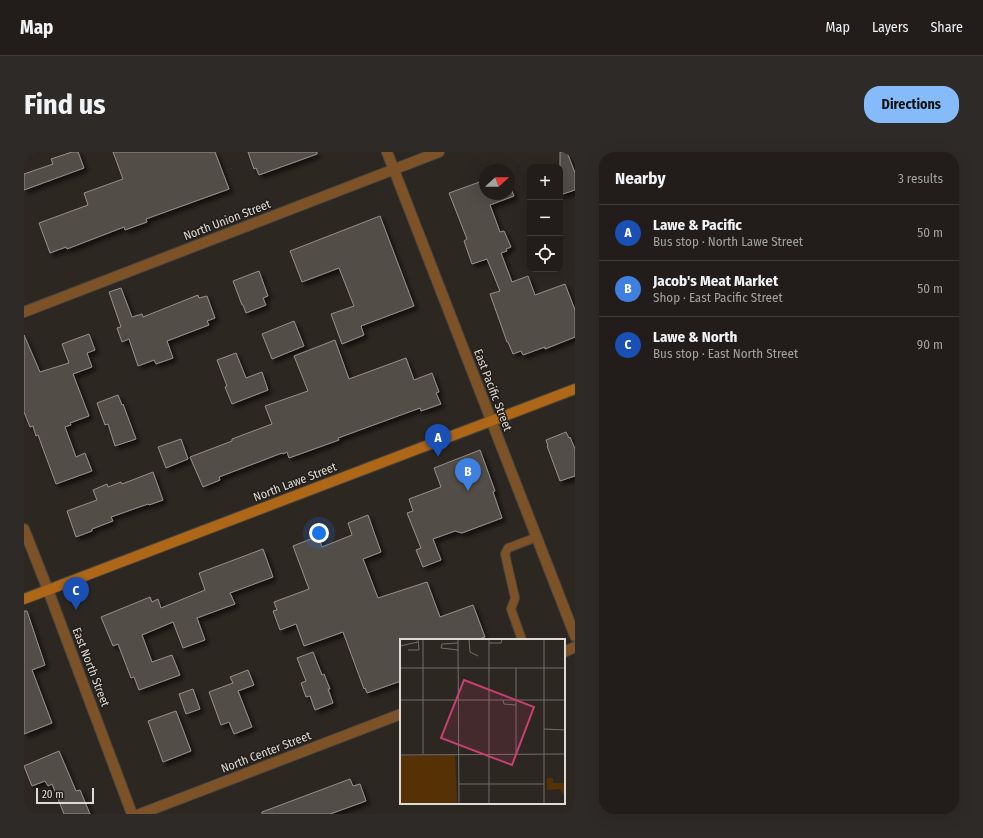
<!DOCTYPE html>
<meta charset="utf-8">
<style>
:root{--surface:#221d1a;--page:#2e2a27;--text:#f1f3f6;--muted:#a2a2a2;--line:#3f3b39;--accent:#86bbfb}
body{margin:0;font-family:"Fira Sans Condensed",sans-serif;background:var(--page);color:var(--text)}
.controls{position:absolute;right:12px;top:12px;display:grid;overflow:hidden;border-radius:8px;box-shadow:0 4px 16px #0002}
.controls button{width:36px;height:36px;display:grid;place-items:center;padding:0;border:0;border-bottom:1px solid var(--line);background:var(--surface);color:var(--text);font:20px sans-serif}
.compass{position:absolute;left:455px;top:12px;width:36px;height:36px;border-radius:50%;background:var(--surface);box-shadow:0 4px 16px #0002;rotate:69deg}
.scale{position:absolute;left:12px;bottom:10px;width:58px;box-sizing:border-box;padding-left:4px;border:2px solid #dedbd7;border-top:0;font-size:11px;line-height:14px;white-space:nowrap;color:#dedbd7;-webkit-text-stroke:3px #231e19;paint-order:stroke}
.you{position:absolute;left:295px;top:381px;width:14px;height:14px;margin:-10px;border:3px solid #fff;border-radius:50%;background:#1a73e8;box-shadow:0 0 0 6px #1a73e833}
.badge{display:grid;place-items:center;width:26px;height:26px;border-radius:50%;background:var(--accent);color:#fff;font-size:13px;font-weight:700}
.pin{position:absolute;translate:-50% -33px;filter:drop-shadow(0 1px 2px #0008)}
.pin::after{content:'';position:absolute;top:21px;width:14px;height:12px;background:inherit;clip-path:polygon(0 0,100% 0,50% 100%)}
.list{margin:0;padding:0;list-style:none}
h2{display:flex;justify-content:space-between;align-items:center;height:52px;margin:0;padding:0 16px;font-size:17px}
h2 small{font-size:13px;font-weight:400;color:var(--muted)}
.list li{display:grid;grid-template-columns:26px 1fr auto;gap:12px;align-items:center;box-sizing:border-box;height:56px;padding:0 16px;border-top:1px solid var(--line)}
.list b{display:block;font-size:15px;white-space:nowrap}
.list p{margin:0;font-size:13px;white-space:nowrap;color:var(--muted)}
.list em{font-size:13px;font-style:normal;color:var(--muted)}
.icon{flex:none;width:22px;height:22px;fill:none;stroke:currentColor;stroke-width:2;stroke-linecap:round;stroke-linejoin:round}
.map{position:relative;flex:none;width:551px;height:662px;overflow:hidden;border-radius:16px}
header{display:flex;align-items:center;gap:24px;box-sizing:border-box;height:56px;padding:0 20px;background:var(--surface);border-bottom:1px solid var(--line)}
header strong{font-size:19px}
nav{display:flex;gap:22px;margin-inline-start:auto;font-size:14px}
.intro{display:flex;align-items:center;justify-content:space-between;box-sizing:border-box;height:96px;padding:0 24px}
h1{margin:0;font-size:28px}
.button{padding:10px 18px;border-radius:16px;background:var(--accent);color:#111;font-size:14px;font-weight:700}
main{display:flex;gap:24px;padding:0 24px}
aside{flex:1;background:var(--surface);border-radius:16px;box-shadow:0 4px 16px #0002}
.map>svg:first-child{display:block}
.building{fill:#534d47;stroke:#97908b;filter:url(#shadow)}
.lines{fill:none;stroke-linecap:round;stroke-linejoin:round}
.service-casing{stroke:#49443f;stroke-width:10}
.minor-casing{stroke:#49443f;stroke-width:12}
.secondary-casing{stroke:#49443f;stroke-width:12}
.service{stroke:#7d5227;stroke-width:8}
.minor{stroke:#7d5227;stroke-width:10}
.secondary{stroke:#ad6717;stroke-width:10}
.labels{text-anchor:middle;stroke-width:3;stroke-linejoin:round;paint-order:stroke}
.street-label{font-size:12px;fill:#dedbd7;stroke:#231e19}
.inset-road{fill:none;stroke:#746f6a;stroke-width:1}
.view{fill:#c83f74;fill-opacity:0.15;stroke:#c83f74;stroke-width:2}
.inset-edge{fill:none;stroke:#dedbd7;stroke-width:2}
</style>
<header>
<strong>Map</strong>
<nav><a>Map</a><a>Layers</a><a>Share</a></nav>
</header>
<div class="intro"><h1>Find us</h1><a class="button">Directions</a></div>
<main>
<div class="map">
<svg width="551" height="662" viewBox="0 0 551 662">
<defs>
<filter id="shadow"><feDropShadow dx="3.5" dy="3.5" stdDeviation="2" flood-color="#0009"/></filter>
</defs>
<rect width="100%" height="100%" fill="#2d2722"/>
<path class="building" d="M 48,0 L 54,0 L 60,16 L 0,38 L 0,22 L 29,12 L 27,7 Z
M 89,0 L 191,0 L 205,37 L 122,67 L 123,70 L 101,78 L 100,75 L 43,97 L 42,95 L 26,101 L 15,71 L 64,53 L 60,41 L 99,27 Z
M 224,0 L 293,0 L 293,2 L 235,23 L 232,16 L 230,17 Z
M 536,0 L 543,0 L 551,21 L 551,38 L 536,43 Z
M 461,28 L 461,42 L 485,42 L 485,32 L 490,44 L 466,53 L 476,80 L 480,79 L 487,95 L 482,97 L 483,99 L 477,101 L 488,130 L 504,124 L 511,143 L 541,132 L 551,158 L 551,185 L 521,197 L 521,195 L 499,203 L 497,199 L 489,202 L 484,190 L 483,190 L 466,142 L 476,139 L 463,107 L 448,112 L 440,89 L 443,87 L 425,41 Z
M 356,64 L 390,154 L 337,174 L 340,183 L 318,192 L 307,162 L 330,154 L 315,116 L 278,130 L 266,99 Z
M 235,119 L 244,144 L 239,146 L 242,153 L 222,161 L 219,153 L 218,153 L 209,129 Z
M 97,136 L 108,165 L 118,162 L 119,165 L 174,143 L 175,146 L 183,144 L 191,166 L 183,169 L 185,173 L 143,189 L 149,206 L 132,212 L 130,208 L 114,214 L 105,187 L 98,190 L 93,176 L 97,175 L 85,140 Z
M 270,169 L 280,194 L 248,207 L 238,182 Z
M 65,182 L 71,198 L 63,201 L 68,215 L 49,222 L 65,264 L 46,271 L 47,273 L 41,275 L 52,305 L 61,301 L 68,319 L 32,332 L 14,283 L 12,284 L 9,274 L 6,275 L 0,260 L 0,183 L 16,220 L 45,211 L 38,192 Z
M 311,188 L 325,227 L 382,206 L 390,228 L 408,221 L 415,240 L 412,241 L 417,252 L 397,259 L 396,256 L 314,286 L 315,288 L 265,306 L 263,300 L 259,302 L 258,301 L 195,325 L 196,328 L 179,335 L 166,305 L 208,289 L 208,287 L 248,272 L 241,254 L 284,239 L 270,204 Z
M 212,201 L 222,226 L 238,220 L 244,238 L 208,252 L 201,235 L 203,234 L 193,208 Z
M 94,243 L 98,253 L 99,252 L 112,287 L 91,294 L 84,272 L 81,273 L 73,251 Z
M 542,280 L 545,286 L 546,285 L 551,297 L 551,324 L 536,329 L 523,294 L 524,294 L 522,288 Z
M 157,287 L 164,307 L 142,316 L 134,295 Z
M 456,298 L 471,339 L 469,340 L 478,366 L 438,381 L 431,379 L 409,387 L 417,408 L 399,415 L 392,398 L 397,396 L 383,361 L 389,359 L 385,347 L 417,335 L 410,316 Z
M 129,320 L 139,348 L 125,353 L 124,352 L 87,365 L 89,369 L 68,377 L 68,379 L 52,385 L 43,359 L 73,348 L 69,338 L 83,332 L 84,335 L 97,330 L 98,332 Z
M 344,363 L 357,400 L 339,407 L 354,446 L 403,430 L 416,465 L 449,453 L 461,485 L 452,488 L 377,488 L 377,529 L 343,541 L 341,536 L 340,537 L 319,480 L 280,494 L 272,472 L 256,478 L 249,459 L 253,458 L 250,450 L 285,437 L 269,394 L 294,384 L 298,395 L 328,383 L 324,371 Z
M 239,397 L 249,425 L 206,441 L 211,452 L 173,466 L 181,488 L 159,496 L 149,470 L 118,483 L 128,510 L 148,503 L 156,523 L 115,538 L 110,525 L 107,526 L 94,492 L 89,494 L 77,465 L 126,445 L 128,450 L 134,447 L 137,456 L 181,438 L 175,421 Z
M 0,459 L 3,459 L 21,513 L 8,518 L 28,571 L 0,582 Z
M 289,500 L 298,523 L 300,522 L 306,537 L 304,537 L 309,551 L 291,558 L 286,544 L 282,545 L 277,531 L 282,529 L 273,506 Z
M 224,518 L 230,533 L 214,539 L 228,575 L 210,582 L 205,570 L 197,573 L 185,540 L 209,531 L 206,525 Z
M 169,537 L 176,557 L 162,562 L 155,542 Z
M 152,559 L 167,599 L 139,610 L 124,569 Z
M 35,599 L 52,639 L 56,638 L 66,662 L 40,662 L 28,632 L 24,634 L 21,629 L 8,634 L 0,614 Z
M 326,627 L 329,634 L 336,632 L 342,649 L 306,662 L 238,662 L 238,660 Z"/>
<g class="lines">
<g class="service-casing">
<path id="service" d="M 498,488 L 487,457 L 491,446 L 481,402 L 484,396 L 513,385"/>
</g>
<g class="minor-casing">
<path id="minor" d="M 363,0 L 551,484
M 0,160 L 415,0
M 0,377 L 24,438 L 108,662
M 540,500 L 551,495
M 116,662 L 377,562"/>
</g>
<g class="secondary-casing">
<path id="secondary" d="M 0,447 L 551,237"/>
</g>
<use href="#service" class="service"/>
<use href="#minor" class="minor"/>
<use href="#secondary" class="secondary"/>
</g>
<g class="labels">
<g class="street-label">
<text transform="translate(203 68) rotate(-21)" y="4">North Union Street</text>
<text transform="translate(469 238) rotate(69)" y="4">East Pacific Street</text>
<text transform="translate(271 330) rotate(-21)" y="4">North Lawe Street</text>
<text transform="translate(67 515) rotate(69)" y="4">East North Street</text>
<text transform="translate(242 600) rotate(-21)" y="4">North Center Street</text>
</g>
</g>
<g transform="translate(376 487)">
<rect width="165" height="165" fill="#2d2722"/>
<path d="M 55,116 L 57,165 L 0,165 L 0,117 ZM 147,139 L 153,139 L 153,144 L 165,144 L 165,158 L 160,150 L 147,151 Z" fill="#573106"/>
<path class="inset-road" d="M 23,0 L 23,115M 58,0 L 59,165M 69,0 L 70,13 L 78,17M 89,4 L 101,4 L 102,0M 0,7 L 18,3M 8,11 L 19,11 L 18,0M 58,11 L 41,9 L 42,5 L 58,4M 0,29 L 165,29M 116,29 L 116,115M 0,61 L 165,61M 103,61 L 104,65 L 116,66M 144,90 L 165,91M 0,116 L 165,115M 59,145 L 144,145M 89,165 L 89,0M 144,165 L 144,0"/>
<path class="view" d="M 64,41 L 134,68 L 112,126 L 41,99 Z"/>
<rect width="165" height="165" class="inset-edge"/>
</g>
</svg>
<div class="controls">
<button>+</button>
<button>−</button>
<button><svg class="icon" aria-label="locate" viewBox="0 0 24 24"><circle cx="12" cy="12" r="6"/><path d="M12 2v4M12 18v4M2 12h4M18 12h4"/></svg></button>
</div>
<svg class="compass" viewBox="-18 -18 36 36"><path d="M0-13l5 13h-10z" fill="#e53935"/><path d="M0 13l5-13h-10z" fill="#a2a2a2"/></svg>
<div class="scale">20 m</div>
<div class="you"></div>
<div class="pin badge" style="left:414px;top:305px;background:#1a4fb4">A</div>
<div class="pin badge" style="left:444px;top:339px;background:#3f7fe0">B</div>
<div class="pin badge" style="left:52px;top:458px;background:#1a4fb4">C</div>
</div>
<aside>
<h2>Nearby<small>3 results</small></h2>
<ul class="list">
<li><span class="badge" style="background:#1a4fb4">A</span><div><b>Lawe &amp; Pacific</b><p>Bus stop · North Lawe Street</p></div><em>50 m</em></li>
<li><span class="badge" style="background:#3f7fe0">B</span><div><b>Jacob's Meat Market</b><p>Shop · East Pacific Street</p></div><em>50 m</em></li>
<li><span class="badge" style="background:#1a4fb4">C</span><div><b>Lawe &amp; North</b><p>Bus stop · East North Street</p></div><em>90 m</em></li>
</ul>
</aside>
</main>
